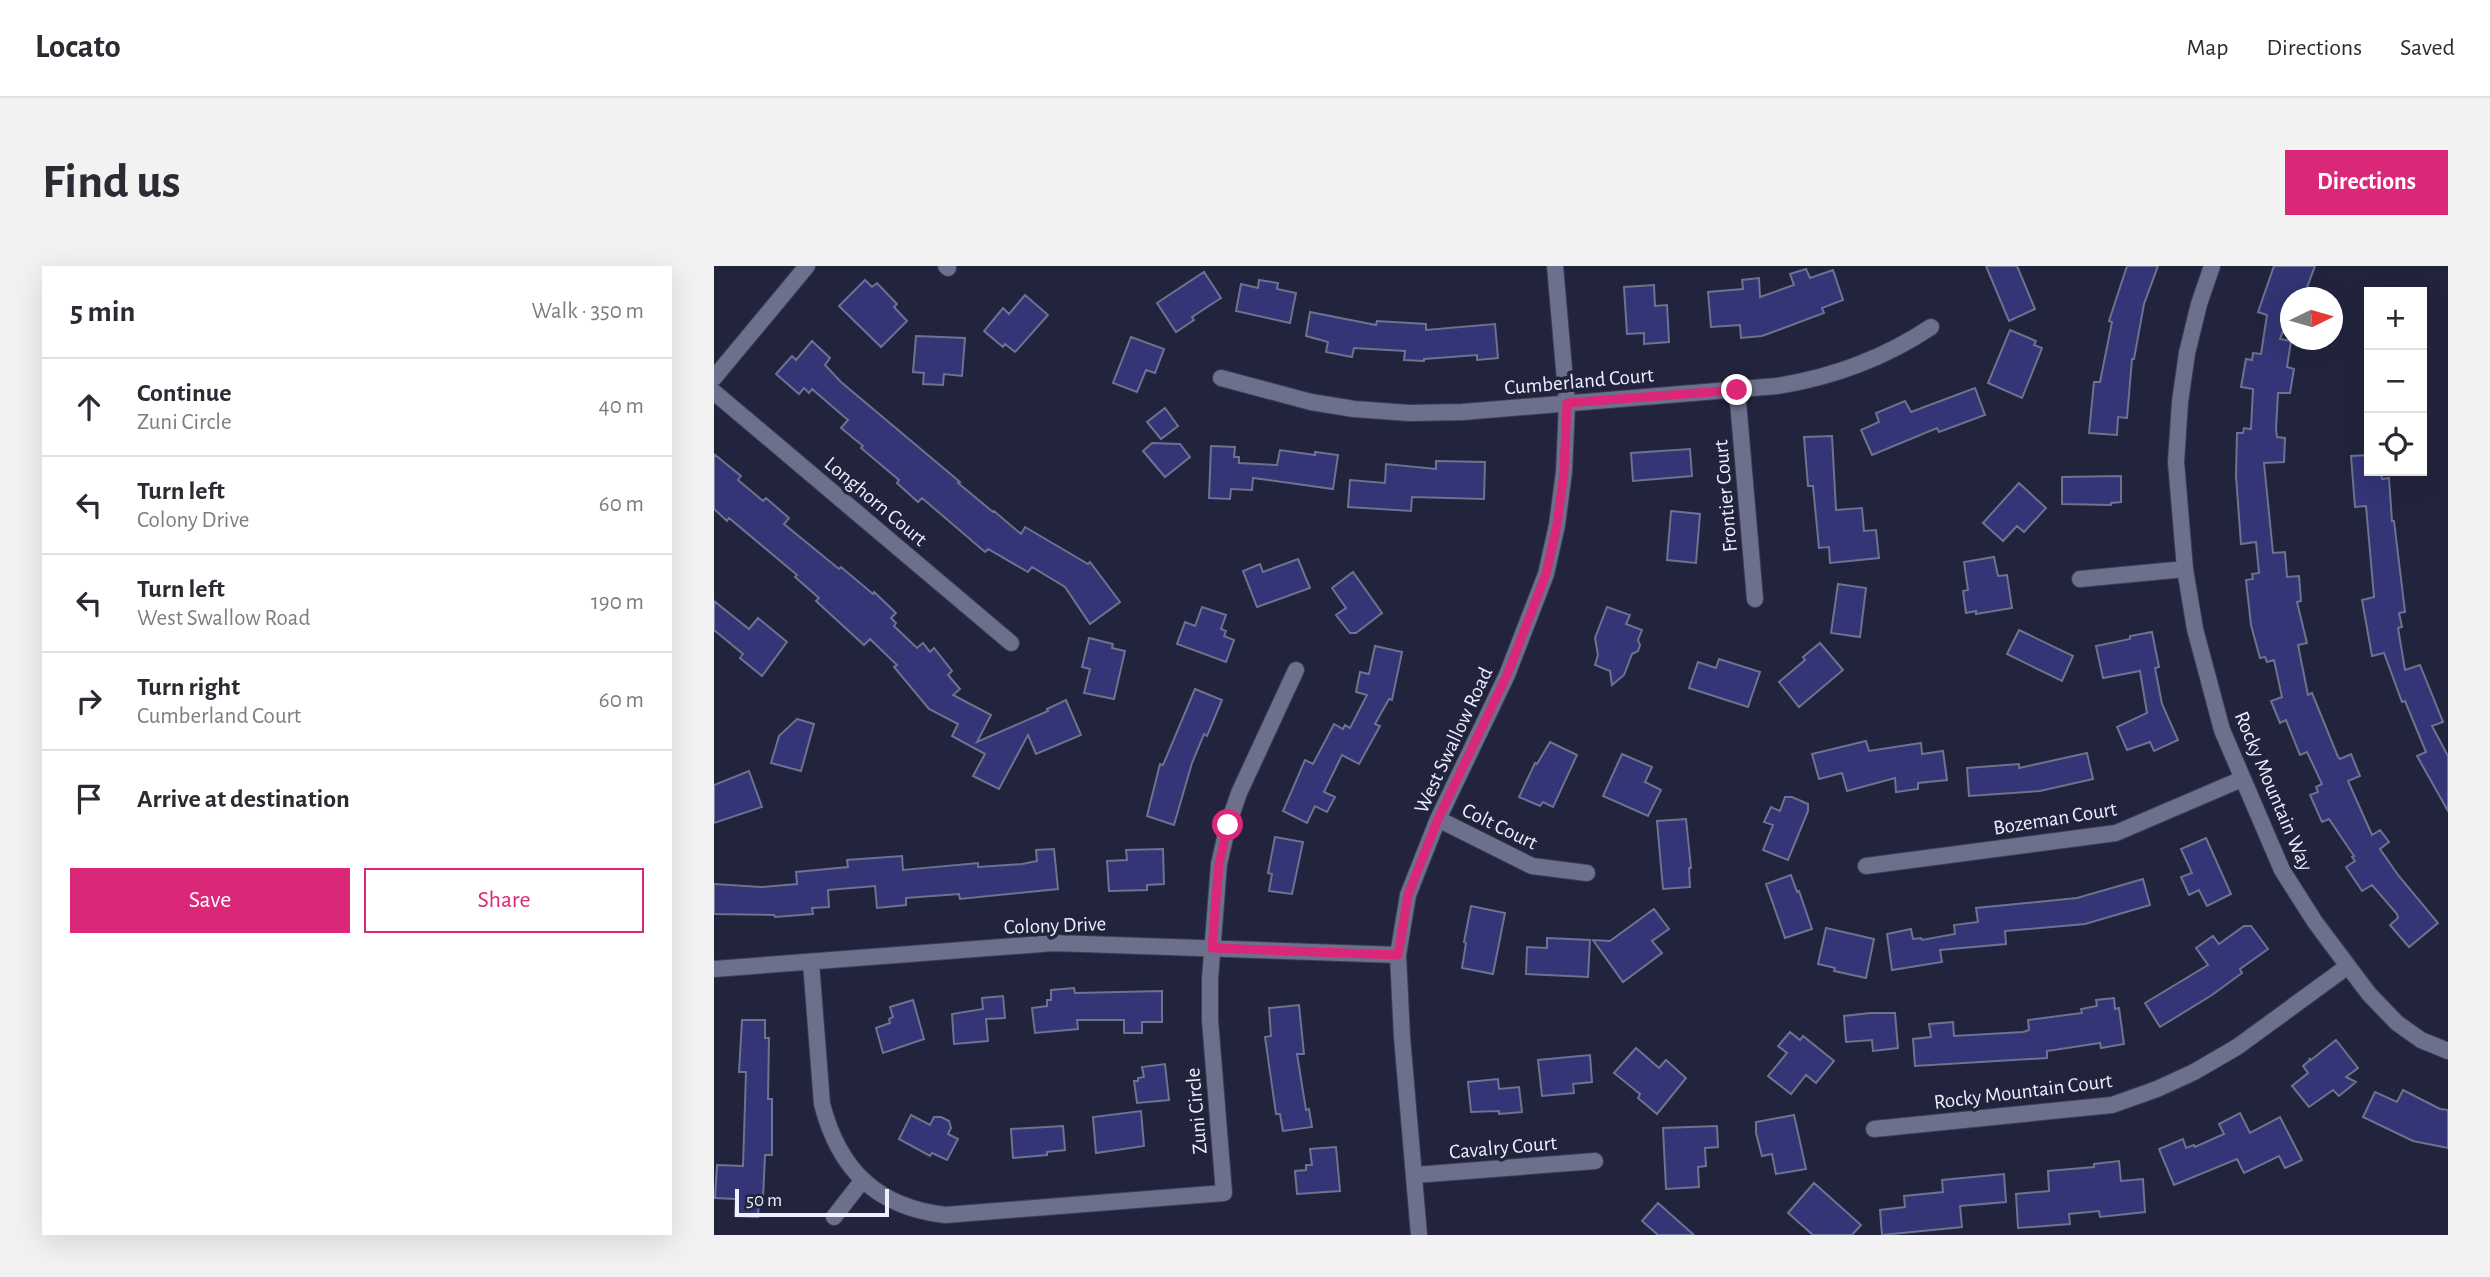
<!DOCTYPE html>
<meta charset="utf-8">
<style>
:root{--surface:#fff;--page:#f2f2f3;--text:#2b2b33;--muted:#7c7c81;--line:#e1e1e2;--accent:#db2777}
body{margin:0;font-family:"Alegreya Sans",sans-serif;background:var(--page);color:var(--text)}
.controls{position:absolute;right:21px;top:21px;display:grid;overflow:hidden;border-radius:0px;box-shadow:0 7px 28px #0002}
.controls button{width:63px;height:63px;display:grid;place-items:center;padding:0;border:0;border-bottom:2px solid var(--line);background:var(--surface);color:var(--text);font:35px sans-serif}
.compass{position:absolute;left:1566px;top:21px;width:63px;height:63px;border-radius:50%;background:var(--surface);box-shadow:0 7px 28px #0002;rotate:85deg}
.scale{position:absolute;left:21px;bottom:18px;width:154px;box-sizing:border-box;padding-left:7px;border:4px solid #edeffd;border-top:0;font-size:19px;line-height:24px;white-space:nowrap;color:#edeffd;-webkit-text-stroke:5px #21243c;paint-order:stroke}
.stop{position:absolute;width:21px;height:21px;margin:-16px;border:5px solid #db2777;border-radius:50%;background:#fff}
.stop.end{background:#db2777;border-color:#fff;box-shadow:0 2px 7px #0008}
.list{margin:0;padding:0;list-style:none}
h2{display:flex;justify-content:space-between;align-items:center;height:91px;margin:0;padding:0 28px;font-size:30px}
h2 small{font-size:23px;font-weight:400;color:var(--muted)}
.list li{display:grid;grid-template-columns:46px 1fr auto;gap:21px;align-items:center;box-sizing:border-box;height:98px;padding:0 28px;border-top:2px solid var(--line)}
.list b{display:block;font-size:26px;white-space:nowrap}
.list p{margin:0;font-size:23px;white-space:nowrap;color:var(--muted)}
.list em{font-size:23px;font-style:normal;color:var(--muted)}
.actions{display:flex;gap:14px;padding:21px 28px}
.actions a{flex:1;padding:16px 0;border:2px solid var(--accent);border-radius:0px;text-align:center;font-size:24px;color:var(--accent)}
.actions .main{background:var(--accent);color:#fff}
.icon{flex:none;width:38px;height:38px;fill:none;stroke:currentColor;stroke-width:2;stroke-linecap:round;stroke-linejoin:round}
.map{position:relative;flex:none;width:1734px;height:969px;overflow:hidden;border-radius:0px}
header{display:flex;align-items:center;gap:42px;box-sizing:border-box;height:98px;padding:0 35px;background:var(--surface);border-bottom:2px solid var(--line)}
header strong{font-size:33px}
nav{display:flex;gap:38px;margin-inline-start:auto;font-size:24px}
.intro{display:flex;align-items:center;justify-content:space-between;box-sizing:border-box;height:168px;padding:0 42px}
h1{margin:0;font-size:49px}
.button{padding:18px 32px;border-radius:0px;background:var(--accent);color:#fff;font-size:24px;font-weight:700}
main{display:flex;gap:42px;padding:0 42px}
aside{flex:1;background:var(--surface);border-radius:0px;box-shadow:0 7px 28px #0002}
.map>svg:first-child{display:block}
.building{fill:#333576;stroke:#6d728f;stroke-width:2}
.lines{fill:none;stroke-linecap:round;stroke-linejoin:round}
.minor-casing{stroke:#3d3e52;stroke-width:18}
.minor{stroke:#6c708d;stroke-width:16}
.route{stroke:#db2777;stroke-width:9}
.labels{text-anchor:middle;stroke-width:7;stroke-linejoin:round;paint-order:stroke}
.street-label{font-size:21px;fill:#edeffd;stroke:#21243c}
</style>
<header>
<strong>Locato</strong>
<nav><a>Map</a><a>Directions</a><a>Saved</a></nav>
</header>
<div class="intro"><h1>Find us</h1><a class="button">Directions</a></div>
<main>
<aside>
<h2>5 min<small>Walk · 350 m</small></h2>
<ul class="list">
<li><svg class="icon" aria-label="ahead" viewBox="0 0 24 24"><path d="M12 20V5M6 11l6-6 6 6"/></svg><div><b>Continue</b><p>Zuni Circle</p></div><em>40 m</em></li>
<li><svg class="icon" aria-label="left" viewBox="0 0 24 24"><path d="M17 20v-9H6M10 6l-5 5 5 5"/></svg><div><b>Turn left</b><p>Colony Drive</p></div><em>60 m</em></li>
<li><svg class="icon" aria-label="left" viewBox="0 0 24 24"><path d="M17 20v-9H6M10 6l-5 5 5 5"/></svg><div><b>Turn left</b><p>West Swallow Road</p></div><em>190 m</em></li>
<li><svg class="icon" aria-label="right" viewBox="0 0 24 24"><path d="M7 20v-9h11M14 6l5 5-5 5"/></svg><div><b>Turn right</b><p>Cumberland Court</p></div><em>60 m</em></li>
<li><svg class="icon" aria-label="arrive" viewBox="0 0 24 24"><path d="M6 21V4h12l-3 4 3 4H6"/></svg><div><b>Arrive at destination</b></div></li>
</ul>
<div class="actions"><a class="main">Save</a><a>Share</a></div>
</aside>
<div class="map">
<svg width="1734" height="969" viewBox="0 0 1734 969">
<rect width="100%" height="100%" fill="#21243c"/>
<path class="building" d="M 1272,0 L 1303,0 L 1321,43 L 1295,55 Z
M 1413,0 L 1444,0 L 1430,38 L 1420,93 L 1418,93 L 1413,152 L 1404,151 L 1403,169 L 1375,167 L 1380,116 L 1386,116 L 1398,56 L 1395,55 Z
M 1560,0 L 1601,0 L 1589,32 L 1577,32 L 1577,44 L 1566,73 L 1577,75 L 1573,101 L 1580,103 L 1576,127 L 1564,127 L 1562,164 L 1563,171 L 1571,172 L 1570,196 L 1550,197 L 1559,287 L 1571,286 L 1573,311 L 1585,310 L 1587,335 L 1583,336 L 1593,377 L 1584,379 L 1594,429 L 1598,427 L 1624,491 L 1626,493 L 1637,488 L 1646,510 L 1634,515 L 1658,569 L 1666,564 L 1675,576 L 1666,583 L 1684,609 L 1724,657 L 1695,681 L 1676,659 L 1684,652 L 1683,648 L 1658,619 L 1648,625 L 1632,601 L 1641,595 L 1638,591 L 1640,590 L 1615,553 L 1608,556 L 1596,529 L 1604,526 L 1602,521 L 1608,518 L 1593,486 L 1586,489 L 1572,454 L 1566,457 L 1557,435 L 1568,431 L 1560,394 L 1553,396 L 1551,391 L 1546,392 L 1537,359 L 1532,314 L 1539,313 L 1538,308 L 1545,307 L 1542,276 L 1527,278 L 1522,210 L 1523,167 L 1529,167 L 1530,162 L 1537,163 L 1539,123 L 1527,121 L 1532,93 L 1538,94 L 1539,87 L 1547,88 L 1553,49 L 1544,46 Z
M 1092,3 L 1096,12 L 1119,4 L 1129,34 L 1108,42 L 1110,47 L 1048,70 L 1027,72 L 1026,59 L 997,61 L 994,26 L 1029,23 L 1028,14 L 1045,12 L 1046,31 L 1080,19 L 1076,8 Z
M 490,6 L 507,32 L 478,51 L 480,54 L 462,66 L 443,37 Z
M 151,14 L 158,21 L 163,17 L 183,38 L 180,41 L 193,55 L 167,81 L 125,40 Z
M 545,14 L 564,17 L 563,23 L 582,27 L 576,57 L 522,45 L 527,18 L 544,22 Z
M 940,19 L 941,40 L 953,39 L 955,76 L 930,78 L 930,67 L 913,68 L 910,21 Z
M 311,29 L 334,49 L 301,86 L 291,78 L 289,81 L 270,65 L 289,42 L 295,48 Z
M 596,46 L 662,59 L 663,55 L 712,58 L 712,64 L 781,58 L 784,92 L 763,94 L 763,89 L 710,93 L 710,95 L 690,94 L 691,85 L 640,82 L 638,91 L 612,86 L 614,76 L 592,70 Z
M 1296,64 L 1322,75 L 1320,79 L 1328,82 L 1308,132 L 1274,117 Z
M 202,70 L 251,72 L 248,110 L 230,108 L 229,119 L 209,118 L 210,107 L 199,106 Z
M 417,71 L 450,83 L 441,107 L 432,104 L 423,126 L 399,117 Z
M 98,75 L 116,92 L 111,99 L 127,116 L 246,216 L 244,217 L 279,246 L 280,245 L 307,268 L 311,261 L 374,298 L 376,296 L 406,336 L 376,358 L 351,321 L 318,301 L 314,306 L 274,283 L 271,286 L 208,232 L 204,236 L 183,217 L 185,214 L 147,182 L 149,180 L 127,162 L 134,154 L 98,123 L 95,127 L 90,122 L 85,128 L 62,108 L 78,90 L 82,94 Z
M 1261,122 L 1271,149 L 1225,166 L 1223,162 L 1158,189 L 1147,164 L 1165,156 L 1162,147 L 1191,135 L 1197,146 Z
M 451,142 L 464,160 L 447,173 L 433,156 Z
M 1118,170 L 1122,244 L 1148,242 L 1150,265 L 1162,264 L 1165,292 L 1116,297 L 1115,281 L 1105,282 L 1099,220 L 1094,220 L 1090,171 Z
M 438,177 L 466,178 L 476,191 L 451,211 L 429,185 Z
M 497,180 L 521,181 L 520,191 L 525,191 L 525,197 L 563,199 L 566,184 L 601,189 L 601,186 L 624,189 L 619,223 L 539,212 L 538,224 L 517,223 L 516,233 L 495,232 Z
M 976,183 L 978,210 L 919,215 L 917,187 Z
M 0,188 L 27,210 L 24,214 L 49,235 L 52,232 L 75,252 L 70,258 L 125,303 L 127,301 L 159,328 L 160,326 L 182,347 L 177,352 L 182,357 L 180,360 L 203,382 L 209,377 L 216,386 L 220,382 L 238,405 L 234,409 L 246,423 L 239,429 L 277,449 L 263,476 L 334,445 L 333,443 L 352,434 L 367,469 L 322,488 L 314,469 L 285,523 L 259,510 L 271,488 L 238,470 L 244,458 L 215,443 L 180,401 L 183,399 L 156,373 L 150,379 L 102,335 L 105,332 L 81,311 L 83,309 L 15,252 L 13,255 L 0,243 Z
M 1655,189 L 1655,205 L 1667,205 L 1668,213 L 1675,212 L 1678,255 L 1680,255 L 1691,346 L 1685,347 L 1688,361 L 1684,362 L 1691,404 L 1706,399 L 1729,456 L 1718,460 L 1734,490 L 1734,545 L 1703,490 L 1712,486 L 1691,435 L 1688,436 L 1670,387 L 1658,390 L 1648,334 L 1660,331 L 1652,240 L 1641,241 L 1637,190 Z
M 722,195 L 771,196 L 770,233 L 698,231 L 697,245 L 634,241 L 636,214 L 671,217 L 672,198 L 722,203 Z
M 1407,210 L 1407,236 L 1397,237 L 1397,239 L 1348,238 L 1348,211 Z
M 1305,217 L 1332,242 L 1310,266 L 1303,260 L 1289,275 L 1269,257 Z
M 957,245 L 986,248 L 982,297 L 953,294 Z
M 1280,291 L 1284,310 L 1293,309 L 1298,342 L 1262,348 L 1262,345 L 1252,347 L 1249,325 L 1254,324 L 1250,296 Z
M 584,293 L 596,322 L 543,341 L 529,305 L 546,298 L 549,306 Z
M 639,306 L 668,347 L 642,367 L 636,367 L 622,349 L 632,342 L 618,322 Z
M 1124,318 L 1152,322 L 1146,371 L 1117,367 Z
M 0,335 L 35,363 L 44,352 L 73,376 L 48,410 L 26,392 L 29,388 L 0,364 Z
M 488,341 L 512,349 L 507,363 L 512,365 L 510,370 L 520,374 L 512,396 L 463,378 L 471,356 L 481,360 Z
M 893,341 L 916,349 L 912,358 L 928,364 L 924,374 L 926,379 L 924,385 L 918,388 L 910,409 L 898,419 L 896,405 L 881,399 L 884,389 L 881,372 Z
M 1305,364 L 1359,390 L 1348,415 L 1293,388 Z
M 1438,366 L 1445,401 L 1441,402 L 1448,438 L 1464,474 L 1440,485 L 1436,476 L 1413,484 L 1403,461 L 1433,447 L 1426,405 L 1389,412 L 1382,380 L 1416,373 L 1416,370 Z
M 375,372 L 399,378 L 398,382 L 411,385 L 400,433 L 370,427 L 376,403 L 368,401 Z
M 1106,377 L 1129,404 L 1085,441 L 1065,416 L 1091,394 L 1089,391 Z
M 661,380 L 688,386 L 678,434 L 675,433 L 661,458 L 666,460 L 645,498 L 628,489 L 610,526 L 621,531 L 613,546 L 601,540 L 593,557 L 569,545 L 591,494 L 599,498 L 620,458 L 629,463 L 631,459 L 636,462 L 653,429 L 642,426 L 646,406 L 655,408 Z
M 1005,393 L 1046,406 L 1034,441 L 975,422 L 984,396 L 1002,402 Z
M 481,423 L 508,434 L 493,470 L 490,468 L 478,497 L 460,559 L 433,550 L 446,498 L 449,499 Z
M 83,453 L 100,458 L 87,505 L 57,497 L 65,470 Z
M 1152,475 L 1155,485 L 1207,477 L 1208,488 L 1229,485 L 1233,514 L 1204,517 L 1204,523 L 1182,526 L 1181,512 L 1133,525 L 1128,507 L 1105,513 L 1098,488 Z
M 836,476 L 863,489 L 839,541 L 829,536 L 826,540 L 805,531 L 821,497 L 823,498 Z
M 1373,487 L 1379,513 L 1326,525 L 1255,530 L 1253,502 L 1305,498 L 1305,502 Z
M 908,488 L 938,501 L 931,516 L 947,524 L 934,550 L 889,530 Z
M 35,505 L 48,541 L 0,557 L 0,519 Z
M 1071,531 L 1078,531 L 1094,538 L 1094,545 L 1074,594 L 1049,584 L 1059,559 L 1050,556 L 1057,541 L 1066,545 Z
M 972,553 L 977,602 L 975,602 L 976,621 L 949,623 L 943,555 Z
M 561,571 L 589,576 L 578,628 L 555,625 L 558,608 L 554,607 Z
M 1492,572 L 1517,628 L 1493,640 L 1485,624 L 1475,629 L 1467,611 L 1478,607 L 1467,583 Z
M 340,583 L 344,623 L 246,633 L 245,628 L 192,632 L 192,639 L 163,642 L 161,620 L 114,624 L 115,641 L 98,642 L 99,648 L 61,651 L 60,649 L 0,648 L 0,618 L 47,621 L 83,618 L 82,606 L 134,601 L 133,594 L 188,590 L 189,604 L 264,597 L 264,601 L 308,598 L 323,595 L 322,584 Z
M 449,583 L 450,618 L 433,619 L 433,624 L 395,625 L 393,595 L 413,594 L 412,584 Z
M 1077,609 L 1083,626 L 1085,625 L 1098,663 L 1071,672 L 1052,618 Z
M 1429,613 L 1436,639 L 1371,658 L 1291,665 L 1292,678 L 1226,684 L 1228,696 L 1178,704 L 1173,668 L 1197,663 L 1199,673 L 1207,672 L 1208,674 L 1241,668 L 1240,659 L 1264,656 L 1262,642 L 1363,632 Z
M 757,640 L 791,647 L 779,708 L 748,702 L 752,677 L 750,676 Z
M 940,643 L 955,663 L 938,675 L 948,687 L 909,716 L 879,674 L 896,675 Z
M 1530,660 L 1537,660 L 1554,683 L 1526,703 L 1528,707 L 1498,729 L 1446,761 L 1431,737 L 1494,699 L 1482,682 L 1499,670 L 1505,678 Z
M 1112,662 L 1160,673 L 1152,712 L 1120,705 L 1121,702 L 1104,698 Z
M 833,672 L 876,674 L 874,711 L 812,708 L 813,681 L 833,682 Z
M 360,722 L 361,727 L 448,725 L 448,756 L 428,756 L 428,767 L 410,767 L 410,754 L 363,754 L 364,763 L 321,767 L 318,742 L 333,740 L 333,734 L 337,734 L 337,724 Z
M 289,730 L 291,752 L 272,753 L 274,775 L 240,778 L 238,748 L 269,743 L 268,732 Z
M 1400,732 L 1401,743 L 1405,742 L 1410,778 L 1387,782 L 1386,777 L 1333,785 L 1333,792 L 1201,800 L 1199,773 L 1217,771 L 1215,758 L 1239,756 L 1240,770 L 1309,766 L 1315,764 L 1314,754 L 1368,747 L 1367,743 L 1383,740 L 1382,734 Z
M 199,734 L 210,773 L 169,787 L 162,762 L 176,757 L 175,753 L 179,751 L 176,741 Z
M 585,739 L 590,788 L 583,788 L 592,844 L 595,843 L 598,861 L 569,865 L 566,848 L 562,848 L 551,771 L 557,770 L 555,742 Z
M 1156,747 L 1181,747 L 1184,782 L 1159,785 L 1158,774 L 1132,776 L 1130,750 Z
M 28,754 L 51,754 L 51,772 L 55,772 L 54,833 L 58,833 L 58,889 L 51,889 L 49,932 L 45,932 L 44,951 L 21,950 L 22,933 L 1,932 L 3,899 L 29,900 L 32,806 L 25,806 Z
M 1076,766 L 1086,774 L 1089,770 L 1120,795 L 1102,817 L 1092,809 L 1077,828 L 1054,810 L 1073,787 L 1064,780 Z
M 1622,774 L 1644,802 L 1632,811 L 1642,816 L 1625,830 L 1619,824 L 1595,841 L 1578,820 L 1594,807 L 1589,800 L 1596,794 L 1595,792 L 1597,794 Z
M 922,782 L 945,802 L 952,794 L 972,812 L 943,848 L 924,832 L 926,828 L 900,807 Z
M 876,789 L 878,816 L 859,818 L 860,827 L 828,830 L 824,794 Z
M 451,798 L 455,834 L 423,837 L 420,815 L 424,815 L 424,812 L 430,811 L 428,801 Z
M 784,813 L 785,823 L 805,821 L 808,846 L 785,848 L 785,845 L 757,846 L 754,816 Z
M 1689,824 L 1726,843 L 1734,844 L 1734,882 L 1699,875 L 1649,851 L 1661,826 L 1683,836 Z
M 427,845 L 430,880 L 382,887 L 379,851 Z
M 1526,847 L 1536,867 L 1566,851 L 1588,894 L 1571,902 L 1565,890 L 1530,907 L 1523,893 L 1460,919 L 1445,883 L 1469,873 L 1472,882 L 1480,879 L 1481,881 L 1510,868 L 1505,858 Z
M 197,849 L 216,859 L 220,851 L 227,851 L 235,855 L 237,862 L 234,868 L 244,873 L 233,894 L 218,887 L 216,890 L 185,873 Z
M 1080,849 L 1092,903 L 1062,908 L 1058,888 L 1048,890 L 1042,867 L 1042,856 Z
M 349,860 L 351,884 L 333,886 L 333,889 L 299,892 L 297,863 Z
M 1003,860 L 1004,881 L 991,882 L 992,900 L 984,901 L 985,921 L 952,923 L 949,862 Z
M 622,881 L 626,925 L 583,928 L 581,905 L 592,904 L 592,899 L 598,899 L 596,883 Z
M 1405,895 L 1407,915 L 1429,913 L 1431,946 L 1386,951 L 1385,945 L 1355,948 L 1356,958 L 1304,962 L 1302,928 L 1335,925 L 1334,905 L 1380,901 L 1380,898 Z
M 1290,908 L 1292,936 L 1246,940 L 1248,961 L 1168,969 L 1166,944 L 1191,941 L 1190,930 L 1229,926 L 1228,914 Z
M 1100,917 L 1147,959 L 1138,969 L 1099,969 L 1074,947 Z
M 944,937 L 980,969 L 944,969 L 928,955 Z"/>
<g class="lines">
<g class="minor-casing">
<path id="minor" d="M 232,0 L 234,2
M 1498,0 L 1485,38 L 1473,87 L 1466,136 L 1462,196 L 1471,303 L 1481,363 L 1508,464 L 1568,604 L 1601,656 L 1655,728 L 1683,757 L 1707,774 L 1734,785
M 0,112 L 93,0
M 507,112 L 597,136 L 640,143 L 695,147 L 749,146 L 1063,120 C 1120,111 1169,93 1217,61
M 1023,124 L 1041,333
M 0,126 L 297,377
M 1366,313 L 1471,303
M 724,553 L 818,600 L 873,607
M 1152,600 L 1402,567 L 1528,513
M 97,697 L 108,838 C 125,904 163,941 231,949 L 510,927 L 496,754 L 496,713 L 505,598 L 514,559 L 525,527 L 582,404
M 0,703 L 340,677 L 684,689
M 1160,863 L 1398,839 L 1443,823 L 1480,806 L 1523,781 L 1634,700
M 701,909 L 881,895
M 120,951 L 148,915
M 705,969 L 688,771 L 684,689 L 694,629 L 724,553 L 793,409 L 832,308 L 843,259 L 850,206 L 853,137 L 841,0"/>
</g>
<use href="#minor" class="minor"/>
</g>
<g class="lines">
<path class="route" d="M 514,559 L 505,598 L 498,682 L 684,689 L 694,629 L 724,553 L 793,409 L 832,308 L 843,259 L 850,206 L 853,137 L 1023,124"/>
</g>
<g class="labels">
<g class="street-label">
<text transform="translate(865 115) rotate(-5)" y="7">Cumberland Court</text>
<text transform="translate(1011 230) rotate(-95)" y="7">Frontier Court</text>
<text transform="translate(162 235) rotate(40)" y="7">Longhorn Court</text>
<text transform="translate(739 474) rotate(-65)" y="7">West Swallow Road</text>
<text transform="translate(1560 525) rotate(67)" y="7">Rocky Mountain Way</text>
<text transform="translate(1341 552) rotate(-9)" y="7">Bozeman Court</text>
<text transform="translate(786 560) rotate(26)" y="7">Colt Court</text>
<text transform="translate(341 659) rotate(-2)" y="7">Colony Drive</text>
<text transform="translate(1309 825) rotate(-7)" y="7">Rocky Mountain Court</text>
<text transform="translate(482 845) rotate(-95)" y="7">Zuni Circle</text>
<text transform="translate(789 881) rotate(-5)" y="7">Cavalry Court</text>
</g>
</g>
</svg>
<div class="controls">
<button>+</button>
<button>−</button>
<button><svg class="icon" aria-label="locate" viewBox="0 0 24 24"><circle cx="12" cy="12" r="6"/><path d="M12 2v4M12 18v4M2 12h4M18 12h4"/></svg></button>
</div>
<svg class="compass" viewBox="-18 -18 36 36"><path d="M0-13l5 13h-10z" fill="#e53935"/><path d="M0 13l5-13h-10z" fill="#7c7c81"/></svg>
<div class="scale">50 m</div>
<div class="stop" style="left:514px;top:559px"></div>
<div class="stop end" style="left:1023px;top:124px"></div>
</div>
</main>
